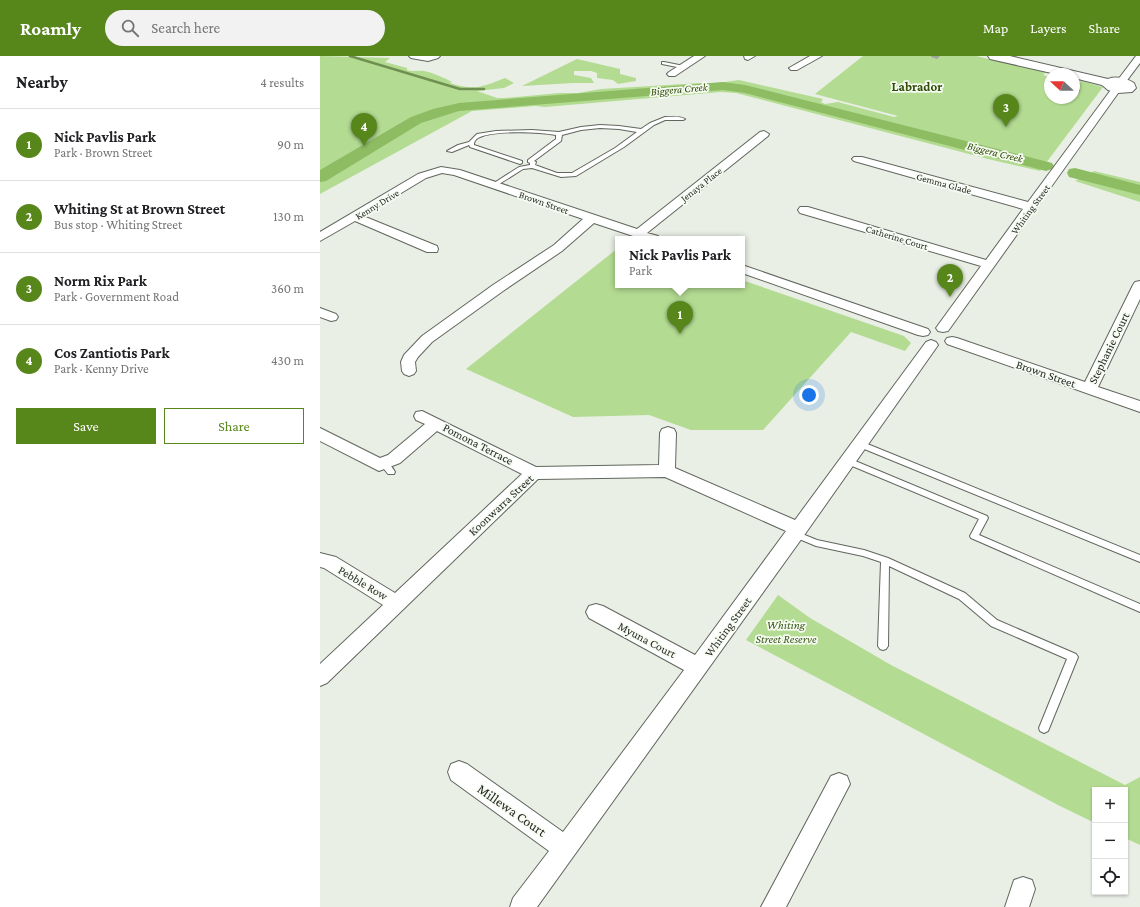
<!DOCTYPE html>
<meta charset="utf-8">
<style>
:root{--surface:#fff;--page:#f2f2f2;--text:#202124;--muted:#757577;--line:#e0e0e0;--accent:#57871b}
body{margin:0;font-family:"Crimson Pro",serif;background:var(--page);color:var(--text)}
.controls{position:absolute;right:12px;bottom:12px;display:grid;overflow:hidden;border-radius:0px;box-shadow:0 1px 3px #0004}
.controls button{width:36px;height:36px;display:grid;place-items:center;padding:0;border:0;border-bottom:1px solid var(--line);background:var(--surface);color:var(--text);font:20px sans-serif}
.compass{position:absolute;left:724px;top:12px;width:36px;height:36px;border-radius:50%;background:var(--surface);box-shadow:0 1px 3px #0004;rotate:292deg}
.you{position:absolute;left:489px;top:339px;width:14px;height:14px;margin:-10px;border:3px solid #fff;border-radius:50%;background:#1a73e8;box-shadow:0 0 0 6px #1a73e833}
.badge{display:grid;place-items:center;width:26px;height:26px;border-radius:50%;background:var(--accent);color:#fff;font-size:13px;font-weight:700}
.pin{position:absolute;translate:-50% -33px;filter:drop-shadow(0 1px 2px #0008)}
.pin::after{content:'';position:absolute;top:21px;width:14px;height:12px;background:inherit;clip-path:polygon(0 0,100% 0,50% 100%)}
.popup{position:absolute;left:295px;top:180px;width:130px;height:52px;box-sizing:border-box;display:grid;place-content:center;border-radius:0px;background:var(--surface);filter:drop-shadow(0 1px 3px #0005);font-size:13px;white-space:nowrap;color:var(--muted)}
.popup b{font-size:15px;color:var(--text)}
.popup::after{content:'';position:absolute;left:50%;top:100%;margin-left:-8px;border:8px solid transparent;border-top-color:var(--surface)}
.list{margin:0;padding:0;list-style:none}
h2{display:flex;justify-content:space-between;align-items:center;height:52px;margin:0;padding:0 16px;font-size:17px}
h2 small{font-size:13px;font-weight:400;color:var(--muted)}
.list li{display:grid;grid-template-columns:26px 1fr auto;gap:12px;align-items:center;box-sizing:border-box;height:72px;padding:0 16px;border-top:1px solid var(--line)}
.list b{display:block;font-size:15px;white-space:nowrap}
.list p{margin:0;font-size:13px;white-space:nowrap;color:var(--muted)}
.list em{font-size:13px;font-style:normal;color:var(--muted)}
.actions{display:flex;gap:8px;padding:12px 16px}
.actions a{flex:1;padding:9px 0;border:1px solid var(--accent);border-radius:0px;text-align:center;font-size:14px;color:var(--accent)}
.actions .main{background:var(--accent);color:#fff}
.icon{flex:none;width:22px;height:22px;fill:none;stroke:currentColor;stroke-width:2;stroke-linecap:round;stroke-linejoin:round}
.map{position:relative;flex:none;width:820px;height:851px;overflow:hidden}
header{display:flex;align-items:center;gap:24px;box-sizing:border-box;height:56px;padding:0 20px;background:var(--accent);color:#fff}
header strong{font-size:19px}
nav{display:flex;gap:22px;margin-inline-start:auto;font-size:14px}
.search{width:280px;height:36px;background:var(--page);display:flex;align-items:center;gap:10px;box-sizing:border-box;padding:0 14px;border-radius:22px;color:var(--muted);font-size:15px}
main{display:flex}
aside{flex:1;background:var(--surface)}
.map>svg:first-child{display:block}
.green{fill:#b3db92}
.lines{fill:none;stroke-linecap:round;stroke-linejoin:round}
.stream{stroke:#6f9051;stroke-width:2.5}
.river{fill:#8ebc63;fill-rule:evenodd}
.lane-casing{stroke:#61665e;stroke-width:2}
.street-casing{stroke:#61665e;stroke-width:2}
.secondary-casing{stroke:#61665e;stroke-width:2}
.lane{fill:#fff;fill-rule:evenodd}
.street{fill:#fff;fill-rule:evenodd}
.secondary{fill:#fff;fill-rule:evenodd}
.wall{fill:#9fa49c}
.building{fill:#b9bfb5;stroke:#82867f}
.labels{text-anchor:middle;stroke-width:3.5;stroke-linejoin:round;paint-order:stroke}
.far-street-label{font-size:10px;fill:#272926;stroke:#f7fcf2}
.far-water-label{font-size:11px;font-style:italic;fill:#2c4907;stroke:#f7fcf2}
.street-label{font-size:12px;fill:#272926;stroke:#f7fcf2}
.park-label{font-size:12px;font-style:italic;fill:#3b591b;stroke:#f7fcf2}
.far-district-label{font-size:13px;font-weight:bold;fill:#304e08;stroke:#f7fcf2}
.near-street-label{font-size:14px;fill:#272926;stroke:#f7fcf2}
</style>
<header>
<strong>Roamly</strong>
<div class="search"><svg class="icon" aria-label="search" viewBox="0 0 24 24"><circle cx="10" cy="10" r="6"/><path d="M15 15l6 6"/></svg>Search here</div>
<nav><a>Map</a><a>Layers</a><a>Share</a></nav>
</header>
<main>
<aside>
<h2>Nearby<small>4 results</small></h2>
<ul class="list">
<li><span class="badge">1</span><div><b>Nick Pavlis Park</b><p>Park · Brown Street</p></div><em>90 m</em></li>
<li><span class="badge">2</span><div><b>Whiting St at Brown Street</b><p>Bus stop · Whiting Street</p></div><em>130 m</em></li>
<li><span class="badge">3</span><div><b>Norm Rix Park</b><p>Park · Government Road</p></div><em>360 m</em></li>
<li><span class="badge">4</span><div><b>Cos Zantiotis Park</b><p>Park · Kenny Drive</p></div><em>430 m</em></li>
</ul>
<div class="actions"><a class="main">Save</a><a>Share</a></div>
</aside>
<div class="map">
<svg width="820" height="851" viewBox="0 0 820 851">
<rect width="100%" height="100%" fill="#e9efe5"/>
<path class="green" d="M 0,0 L 70,2 L 65,6 L 87,12 L 87,14 C 92,16 98,14 104,15 C 113,17 123,21 132,26 L 130,27 C 155,35 162,31 185,22 L 194,27 L 184,32 L 157,35 L 177,42 L 184,42 L 240,37 L 258,37 L 281,33 L 381,27 L 390,28 L 419,24 L 503,43 L 501,46 L 505,48 L 518,46 L 574,61 L 578,60 L 495,38 L 543,0 L 656,0 L 726,16 L 723,19 L 730,21 L 730,42 L 754,42 L 754,27 L 758,28 L 762,25 L 783,31 L 720,115 L 668,103 L 416,37 L 401,36 L 225,51 L 215,50 L 152,55 L 0,138 Z
M 257,3 L 300,13 L 300,18 L 316,22 L 316,25 L 298,28 L 293,24 L 277,22 L 277,17 L 271,15 L 254,15 L 254,19 L 271,22 L 274,27 L 253,27 L 202,30 Z
M 774,115 L 820,126 L 820,146 L 755,125 Z
M 298,192 L 298,229 L 422,229 L 422,224 L 584,280 L 591,287 L 585,295 L 531,276 L 443,374 L 371,374 L 329,359 L 253,361 L 146,313 Z
M 458,539 L 490,562 L 571,609 L 805,729 L 820,721 L 820,789 L 805,782 L 805,734 L 775,734 L 775,767 L 738,749 L 426,584 Z"/>
<g class="lines">
<path class="stream" d="M 30,0 L 140,33 L 164,33"/>
<path class="river" d="M 403,26 L 425,29 L 732,107 L 734,110 L 732,113 L 726,115 L 425,37 L 403,34 L 139,55 L 101,67 L 6,125 L 0,126 L 0,114 L 91,61 L 113,53 L 139,47 Z
M 755,112 L 820,129 L 820,139 L 749,121 L 747,117 L 749,113 Z"/>
<g class="lane-casing">
<path id="lane" d="M 344,6 L 364,10 L 364,11 L 362,12 L 342,8 L 342,6 Z
M 345,61 C 352,61 360,60 365,63 L 363,64 L 345,64 L 334,69 L 304,91 L 256,120 L 241,121 L 212,112 L 203,113 L 176,130 L 171,129 L 199,111 L 210,109 L 210,107 L 208,106 L 208,104 L 236,83 L 236,79 C 220,76 176,74 160,81 C 157,82 155,84 154,87 L 154,89 L 202,105 L 202,107 L 200,108 L 150,91 L 149,89 L 132,96 L 127,95 L 138,89 L 149,86 L 157,78 L 176,75 L 212,74 L 239,76 L 261,71 L 280,69 L 299,70 L 321,73 L 330,67 ZM 280,72 L 299,73 L 317,76 L 295,92 L 252,117 L 237,117 L 215,109 L 216,106 L 214,105 L 241,85 L 242,79 L 261,74 Z
M 540,385 L 820,499 L 820,506 L 537,390 L 536,388 L 537,386 Z
M 528,402 L 667,460 L 668,462 L 659,479 L 820,548 L 820,556 L 651,482 L 650,480 L 659,463 L 525,407 L 524,405 L 525,403 Z
M 64,405 C 69,407 73,412 75,416 L 74,418 L 68,418 L 60,408 L 61,406 Z
M 475,475 L 497,484 L 544,494 L 568,502 L 645,537 L 677,564 L 756,598 L 758,601 L 728,675 L 724,677 L 720,675 L 719,672 L 747,603 L 671,570 L 639,543 L 569,510 L 568,590 L 566,593 L 563,594 L 560,593 L 558,590 L 561,506 L 543,500 L 496,490 L 472,480 L 471,478 L 472,476 Z"/>
</g>
<g class="street-casing">
<path id="street" d="M 89,0 L 120,0 L 118,2 L 108,5 L 91,2 Z
M 374,0 L 385,0 L 355,20 L 349,20 L 347,18 L 349,16 Z
M 424,0 L 435,0 L 428,4 L 425,3 Z
M 490,0 L 502,0 L 477,14 L 471,14 L 469,12 Z
M 816,0 L 820,0 L 820,7 L 805,27 L 799,27 L 797,25 Z
M 796,30 L 801,33 L 628,275 L 623,276 L 618,275 L 616,272 L 661,210 L 480,157 L 478,154 L 480,151 L 488,151 L 666,204 L 703,153 L 534,105 L 532,103 L 534,101 L 542,101 L 708,146 L 793,31 Z
M 444,75 L 449,78 L 448,80 L 327,177 L 338,180 L 340,183 L 322,183 L 274,167 L 242,195 L 183,235 L 112,286 L 98,301 L 95,306 L 96,315 L 94,318 L 89,320 L 84,318 L 82,315 L 81,306 L 84,299 L 102,280 L 173,229 L 234,189 L 263,163 L 134,119 L 122,117 L 106,122 L 43,160 L 117,190 L 118,193 L 117,196 L 107,196 L 35,165 L 0,185 L 0,176 L 98,118 L 121,111 L 140,114 L 317,173 L 440,76 Z
M 422,209 L 608,273 L 610,276 L 608,279 L 603,280 L 598,279 L 422,217 Z
M 820,225 L 820,243 L 778,331 L 820,345 L 820,356 L 627,288 L 625,285 L 627,282 L 632,281 L 637,282 L 765,326 L 813,229 L 815,226 Z
M 0,252 L 16,258 L 18,261 L 16,264 L 11,265 L 0,261 Z
M 611,284 L 616,286 L 618,289 L 616,292 L 485,478 L 217,851 L 190,851 L 193,842 L 229,795 L 131,724 L 128,716 L 131,708 L 139,705 L 147,708 L 243,776 L 364,614 L 269,562 L 266,556 L 269,550 L 276,548 L 283,550 L 375,599 L 466,475 L 345,421 L 218,423 L 7,627 L 0,630 L 0,608 L 63,549 L 4,512 L 0,511 L 0,497 L 16,501 L 75,537 L 202,418 L 117,375 L 80,407 L 59,415 L 0,385 L 0,372 L 60,402 L 68,399 L 105,368 L 96,364 L 94,360 L 96,356 L 102,355 L 216,411 L 339,409 L 340,377 L 342,373 L 348,371 L 354,373 L 356,377 L 355,412 L 475,464 L 606,286 Z
M 519,717 L 527,720 L 530,728 L 466,851 L 441,851 L 511,720 Z
M 703,821 L 712,824 L 715,833 L 709,851 L 685,851 L 694,824 Z"/>
</g>
<g class="secondary-casing">
<path id="secondary" d="M 668,0 L 690,0 L 788,23 C 796,20 807,22 814,27 L 816,32 L 812,36 L 798,37 L 788,34 L 782,29 L 754,22 L 754,18 L 736,18 L 670,3 Z"/>
</g>
<use href="#lane" class="lane"/>
<use href="#street" class="street"/>
<use href="#secondary" class="secondary"/>
</g>
<path class="wall" d="M 611,0 L 620,0 L 617,3 L 611,1 Z
M 754,33 L 760,34 L 759,37 L 757,38 L 754,38 Z"/>
<path class="building" d="M 754,33 L 760,34 L 758,36 L 754,35 Z"/>
<g class="labels">
<g class="far-street-label">
<text transform="translate(624 127) rotate(15)" y="4">Gemma Glade</text>
<text transform="translate(381 128) rotate(-38)" y="4">Jenaya Place</text>
<text transform="translate(224 146) rotate(19)" y="4">Brown Street</text>
<text transform="translate(57 148) rotate(-31)" y="4">Kenny Drive</text>
<text transform="translate(710 153) rotate(-54)" y="4">Whiting Street</text>
<text transform="translate(577 181) rotate(17)" y="4">Catherine Court</text>
</g>
<g class="far-water-label">
<text transform="translate(359 33) rotate(-5)" y="4">Biggera Creek</text>
<text transform="translate(675 96) rotate(14)" y="4">Biggera Creek</text>
</g>
<g class="street-label">
<text transform="translate(789 292) rotate(-64)" y="4">Stephanie Court</text>
<text transform="translate(726 318) rotate(19)" y="4">Brown Street</text>
<text transform="translate(158 388) rotate(27)" y="4">Pomona Terrace</text>
<text transform="translate(181 449) rotate(-43)" y="4">Koonwarra Street</text>
<text transform="translate(43 527) rotate(31)" y="4">Pebble Row</text>
<text transform="translate(408 571) rotate(-54)" y="4">Whiting Street</text>
<text transform="translate(327 584) rotate(28)" y="4">Myuna Court</text>
</g>
<g class="park-label">
<text x="466" y="573">Whiting<tspan x="466" dy="14">Street Reserve</tspan></text>
</g>
<g class="far-district-label">
<text x="597" y="35">Labrador</text>
</g>
<g class="near-street-label">
<text transform="translate(192 754) rotate(35)" y="5">Millewa Court</text>
</g>
</g>
</svg>
<div class="controls">
<button>+</button>
<button>−</button>
<button><svg class="icon" aria-label="locate" viewBox="0 0 24 24"><circle cx="12" cy="12" r="6"/><path d="M12 2v4M12 18v4M2 12h4M18 12h4"/></svg></button>
</div>
<svg class="compass" viewBox="-18 -18 36 36"><path d="M0-13l5 13h-10z" fill="#e53935"/><path d="M0 13l5-13h-10z" fill="#757577"/></svg>
<div class="you"></div>
<div class="pin badge" style="left:360px;top:278px">1</div>
<div class="popup"><b>Nick Pavlis Park</b>Park</div>
<div class="pin badge" style="left:630px;top:241px">2</div>
<div class="pin badge" style="left:686px;top:71px">3</div>
<div class="pin badge" style="left:44px;top:90px">4</div>
</div>
</main>
